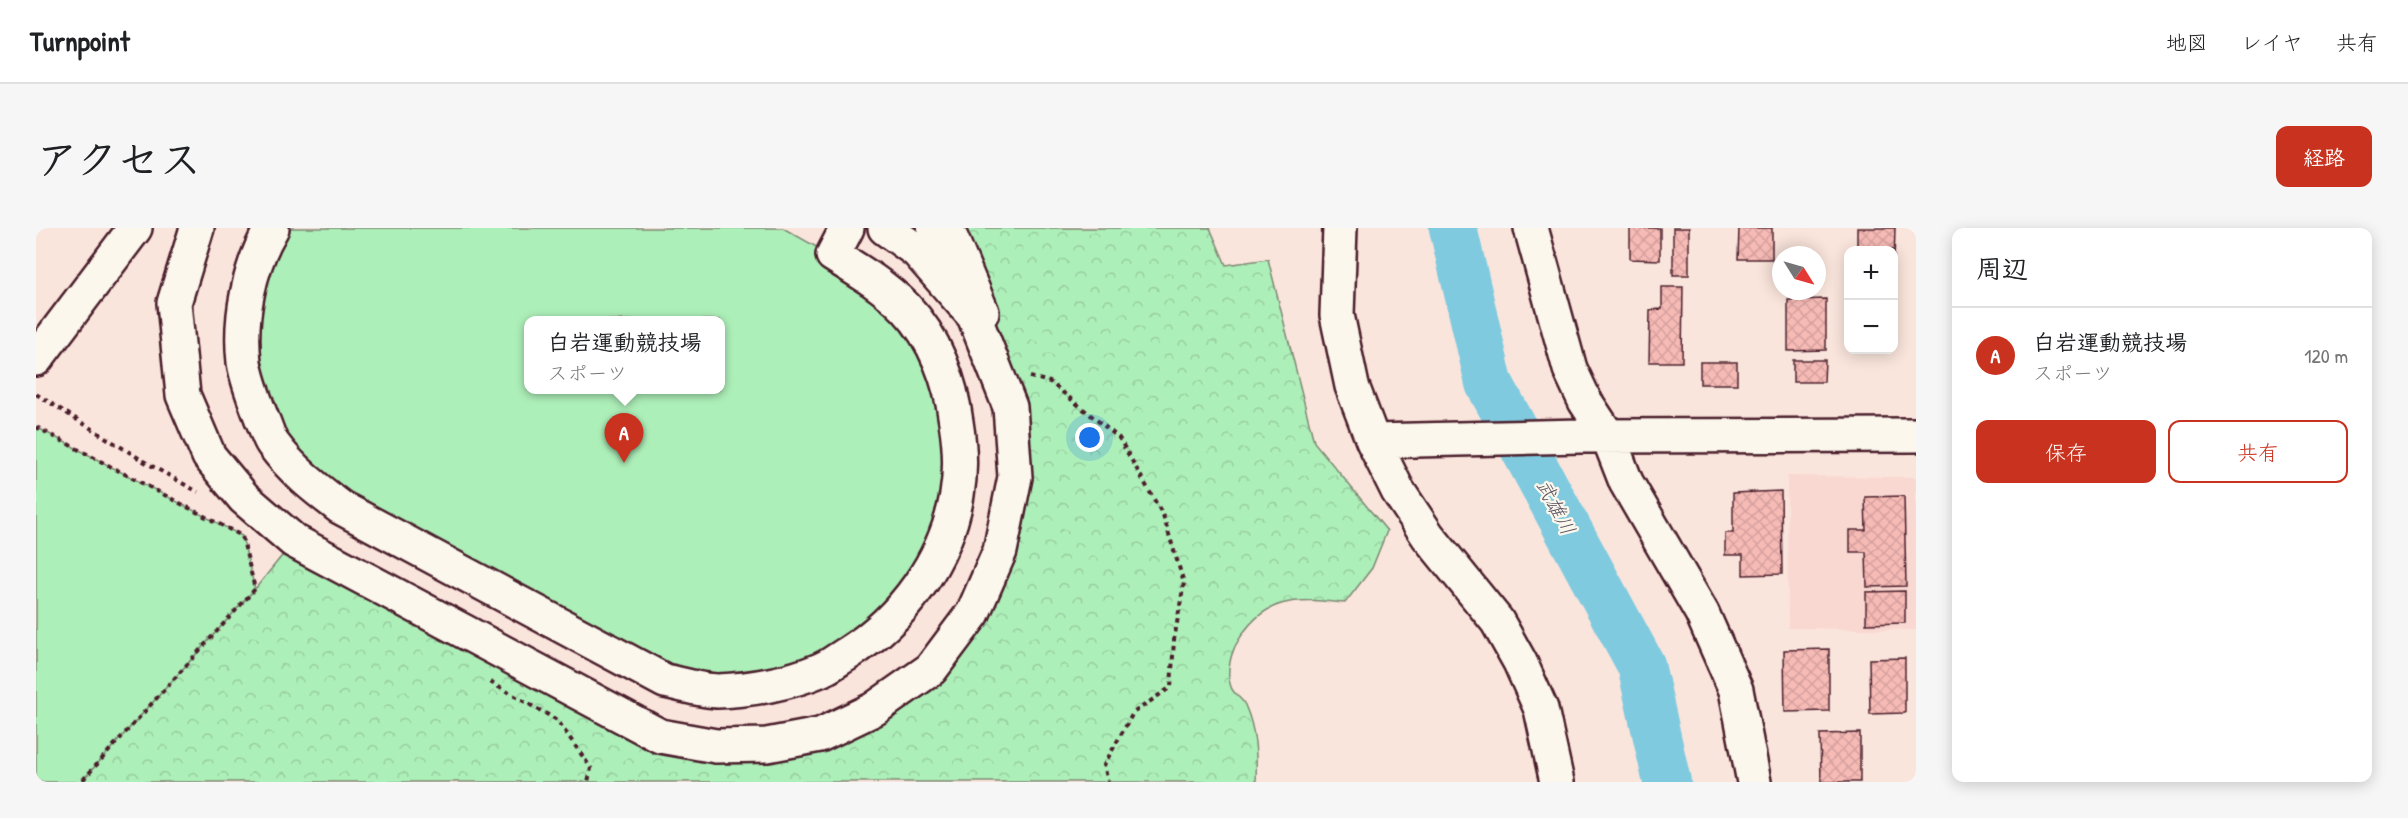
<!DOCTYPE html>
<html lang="ja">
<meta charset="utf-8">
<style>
:root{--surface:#fff;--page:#f6f6f6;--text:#202124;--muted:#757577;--line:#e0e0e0;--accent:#c8321e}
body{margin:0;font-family:"Patrick Hand","Klee One",sans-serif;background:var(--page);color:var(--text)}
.controls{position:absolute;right:18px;top:18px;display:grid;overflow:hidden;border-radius:12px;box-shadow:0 3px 15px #0003}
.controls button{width:54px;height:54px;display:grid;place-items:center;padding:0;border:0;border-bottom:2px solid var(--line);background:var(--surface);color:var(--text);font:30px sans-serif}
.compass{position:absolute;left:1736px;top:18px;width:54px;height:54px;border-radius:50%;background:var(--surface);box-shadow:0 3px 15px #0003;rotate:127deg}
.you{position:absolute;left:1054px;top:210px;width:21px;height:21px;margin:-15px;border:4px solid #fff;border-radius:50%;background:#1a73e8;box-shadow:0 0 0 9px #1a73e833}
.badge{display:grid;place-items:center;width:39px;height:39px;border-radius:50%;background:var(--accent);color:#fff;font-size:20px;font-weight:700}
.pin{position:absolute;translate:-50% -50px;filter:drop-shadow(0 2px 3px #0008)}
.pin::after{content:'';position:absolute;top:32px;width:21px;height:18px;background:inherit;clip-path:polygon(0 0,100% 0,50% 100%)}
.popup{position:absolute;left:488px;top:88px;width:201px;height:78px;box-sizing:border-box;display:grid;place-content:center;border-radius:12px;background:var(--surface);filter:drop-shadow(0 2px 4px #0005);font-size:20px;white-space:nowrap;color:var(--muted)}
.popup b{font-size:22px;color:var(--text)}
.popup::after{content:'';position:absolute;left:50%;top:100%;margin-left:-12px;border:12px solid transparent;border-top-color:var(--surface)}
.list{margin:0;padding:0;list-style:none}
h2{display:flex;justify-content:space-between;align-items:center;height:78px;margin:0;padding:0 24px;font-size:26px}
h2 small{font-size:20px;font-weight:400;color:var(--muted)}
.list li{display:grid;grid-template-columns:39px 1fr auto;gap:18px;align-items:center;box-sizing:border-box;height:96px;padding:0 24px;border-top:2px solid var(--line)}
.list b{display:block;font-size:22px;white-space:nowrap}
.list p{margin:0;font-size:20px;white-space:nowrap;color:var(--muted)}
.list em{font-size:20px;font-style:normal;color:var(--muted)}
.actions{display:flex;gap:12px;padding:18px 24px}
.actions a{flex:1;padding:14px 0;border:2px solid var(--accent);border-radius:12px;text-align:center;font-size:21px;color:var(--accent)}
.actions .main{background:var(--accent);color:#fff}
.map{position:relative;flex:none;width:1880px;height:554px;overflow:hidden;border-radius:12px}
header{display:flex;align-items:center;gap:36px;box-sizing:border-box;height:84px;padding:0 30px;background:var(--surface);border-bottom:2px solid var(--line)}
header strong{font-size:28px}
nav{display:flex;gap:33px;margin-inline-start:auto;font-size:21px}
.intro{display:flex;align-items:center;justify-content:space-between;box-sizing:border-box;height:144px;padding:0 36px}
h1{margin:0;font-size:42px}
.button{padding:15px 27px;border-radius:12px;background:var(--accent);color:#fff;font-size:21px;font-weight:700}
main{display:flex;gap:36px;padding:0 36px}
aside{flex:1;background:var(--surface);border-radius:12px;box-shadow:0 3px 15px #0003}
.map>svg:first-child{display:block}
.built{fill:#f9d8d1}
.green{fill:#adefb9;stroke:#7c8772;stroke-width:1.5;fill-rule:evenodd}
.forest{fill:url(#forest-crowns);stroke:#7c8772;stroke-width:1.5}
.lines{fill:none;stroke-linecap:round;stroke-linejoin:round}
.river{stroke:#7fcadf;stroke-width:48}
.building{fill:url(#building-cross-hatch);stroke:#4a1f2b;stroke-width:1.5}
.minor-casing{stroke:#4a1f2b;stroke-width:38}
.path{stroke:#4a1f2b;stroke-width:4;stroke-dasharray:4.5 4.5;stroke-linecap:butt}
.minor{stroke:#fbf7ec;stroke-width:33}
.labels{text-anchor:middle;stroke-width:4.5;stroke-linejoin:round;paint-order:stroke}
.water-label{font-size:20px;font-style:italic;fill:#5a5261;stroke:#fbf7ec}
</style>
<header>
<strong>Turnpoint</strong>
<nav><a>地図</a><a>レイヤ</a><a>共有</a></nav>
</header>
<div class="intro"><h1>アクセス</h1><a class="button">経路</a></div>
<main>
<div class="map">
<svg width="1880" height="554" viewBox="0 0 1880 554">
<defs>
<pattern id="forest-crowns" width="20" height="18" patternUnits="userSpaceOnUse" patternTransform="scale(1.5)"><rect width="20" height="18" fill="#adefb9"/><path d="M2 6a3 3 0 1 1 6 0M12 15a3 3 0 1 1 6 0" fill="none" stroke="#96cc9f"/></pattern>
<pattern id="building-cross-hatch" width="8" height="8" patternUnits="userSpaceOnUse" patternTransform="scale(1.5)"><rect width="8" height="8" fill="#f7bbb6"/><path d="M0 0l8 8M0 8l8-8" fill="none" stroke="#d5a09d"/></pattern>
</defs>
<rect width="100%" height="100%" fill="#fae5dc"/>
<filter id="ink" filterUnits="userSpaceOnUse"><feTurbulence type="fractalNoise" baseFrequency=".0167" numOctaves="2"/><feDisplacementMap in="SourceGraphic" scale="12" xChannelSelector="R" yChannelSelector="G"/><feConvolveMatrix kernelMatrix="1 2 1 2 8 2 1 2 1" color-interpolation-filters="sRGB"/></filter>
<g filter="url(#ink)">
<path class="built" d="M 1751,248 L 1880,249 L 1880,402 L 1752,400 Z"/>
<path class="green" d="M 236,0 L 747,0 L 837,51 L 908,145 L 909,310 L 824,417 L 680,463 L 304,279 L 218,172 L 209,135 ZM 492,92 L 684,92 L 684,162 L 492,162 Z
M 0,199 L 206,308 L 219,361 L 45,554 L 0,554 Z"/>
<path class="forest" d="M 925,0 L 1174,0 L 1190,37 L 1232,31 L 1278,214 L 1351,303 L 1336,340 L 1309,375 C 1261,370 1227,368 1201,415 C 1194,427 1190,446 1195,459 C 1197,466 1206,470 1209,477 C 1220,502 1221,527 1220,554 L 45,554 L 219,361 L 258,313 L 624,508 L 731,517 L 895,441 L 979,249 Z"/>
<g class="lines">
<path class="river" d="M 1417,0 L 1453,155 L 1605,437 L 1631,554"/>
</g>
<path class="building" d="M 1594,0 L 1624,0 L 1624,32 L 1594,31 Z
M 1637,0 L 1653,0 L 1653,47 L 1637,47 Z
M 1703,0 L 1736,0 L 1736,31 L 1702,31 Z
M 1821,0 L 1859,0 L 1858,35 L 1858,22 L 1821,22 Z
M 1626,59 L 1647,59 L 1646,134 L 1613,134 L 1614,82 L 1626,81 Z
M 1790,71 L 1790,122 L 1752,123 L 1752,72 Z
M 1757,132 L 1789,132 L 1788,154 L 1757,154 Z
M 1664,134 L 1701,134 L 1701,156 L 1664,156 Z
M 1745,263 L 1746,346 L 1707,347 L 1707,327 L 1689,327 L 1689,305 L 1697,305 L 1697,265 Z
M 1868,268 L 1870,358 L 1831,359 L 1830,324 L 1814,324 L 1814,302 L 1830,302 L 1829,269 Z
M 1869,363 L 1869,395 L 1830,396 L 1830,364 Z
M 1793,421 L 1793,483 L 1749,484 L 1748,422 Z
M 1869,430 L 1869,485 L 1834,486 L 1833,431 Z
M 1824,505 L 1824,554 L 1785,554 L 1784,506 Z"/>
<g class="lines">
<g class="minor-casing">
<path id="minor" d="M 161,0 L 138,75 L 147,167 L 173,228 L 208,270 L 258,313 L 624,508 L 680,518 L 731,517 L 784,507 L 838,481 L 895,441 L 937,385 L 964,323 L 979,249 L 974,179 L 938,88 L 881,23 L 849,0
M 236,0 C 213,38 203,90 208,134 C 211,153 219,173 226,191 C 230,199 232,209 237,216 C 256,242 279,260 304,279 L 629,453 C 645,456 665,463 682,463 C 715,462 753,455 784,442 C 793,439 802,431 811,426 C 867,391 910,332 921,267 C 925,243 924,218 920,194 C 915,154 899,110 870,80 C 848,58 823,43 797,27 L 811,0
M 898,0 L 915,10 L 946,84
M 1304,0 L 1301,87 L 1316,158 L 1337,213 L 1362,263 L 1392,308 L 1461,393 L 1484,434 L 1505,481 L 1521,554
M 1495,0 L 1534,141 L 1549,173 L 1572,208 L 1590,254 L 1666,385 L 1700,462 L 1718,554
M 0,131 L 99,0
M 1337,213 L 1545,208 L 1880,207"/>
</g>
<path class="path" d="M 994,149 L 1014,154 L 1083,210 L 1127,287 L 1148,355 L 1138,412 L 1135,459 L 1097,485 L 1068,537 L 1072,554
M 0,166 L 109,234 L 162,264
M 0,199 L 206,308 L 219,361 L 45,554
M 454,454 L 521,492 L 555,540 L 552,554"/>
<use href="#minor" class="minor"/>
</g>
</g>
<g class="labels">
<g class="water-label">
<text transform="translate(1520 279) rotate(62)" y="7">武雄川</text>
</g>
</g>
</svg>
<div class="controls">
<button>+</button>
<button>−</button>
</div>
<svg class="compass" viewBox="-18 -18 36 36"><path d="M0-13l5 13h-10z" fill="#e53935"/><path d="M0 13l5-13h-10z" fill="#757577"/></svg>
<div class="you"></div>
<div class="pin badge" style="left:588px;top:235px">A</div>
<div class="popup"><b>白岩運動競技場</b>スポーツ</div>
</div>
<aside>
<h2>周辺<small></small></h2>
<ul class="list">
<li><span class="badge">A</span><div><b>白岩運動競技場</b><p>スポーツ</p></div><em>120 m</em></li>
</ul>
<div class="actions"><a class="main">保存</a><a>共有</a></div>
</aside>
</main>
